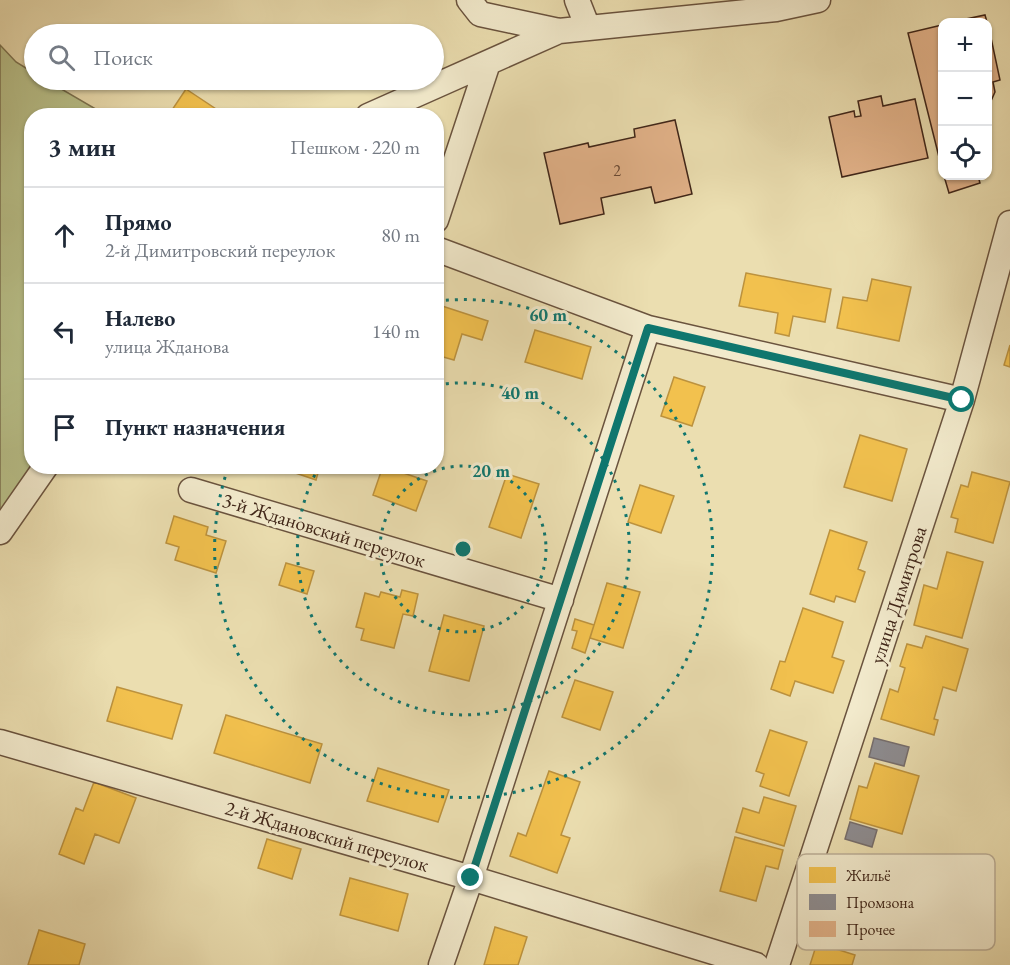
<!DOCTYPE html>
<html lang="ru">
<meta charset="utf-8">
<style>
:root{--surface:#fff;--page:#f6f6f7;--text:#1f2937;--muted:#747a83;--line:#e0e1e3}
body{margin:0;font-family:"EB Garamond",serif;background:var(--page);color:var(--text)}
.controls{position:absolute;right:18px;top:18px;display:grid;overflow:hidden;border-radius:12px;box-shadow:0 2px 4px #0004}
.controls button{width:54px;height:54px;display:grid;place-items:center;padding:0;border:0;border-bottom:2px solid var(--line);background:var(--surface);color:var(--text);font:30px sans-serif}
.stop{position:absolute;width:18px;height:18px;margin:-14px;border:4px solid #0f766e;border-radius:50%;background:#fff}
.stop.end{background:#0f766e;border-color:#fff;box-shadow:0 2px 6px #0008}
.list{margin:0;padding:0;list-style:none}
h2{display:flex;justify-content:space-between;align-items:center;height:78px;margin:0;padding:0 24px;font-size:26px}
h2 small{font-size:20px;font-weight:400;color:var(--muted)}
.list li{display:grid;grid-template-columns:39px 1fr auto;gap:18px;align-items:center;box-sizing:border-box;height:96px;padding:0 24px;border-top:2px solid var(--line)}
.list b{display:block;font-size:22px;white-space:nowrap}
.list p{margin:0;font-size:20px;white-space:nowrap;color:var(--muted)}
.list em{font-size:20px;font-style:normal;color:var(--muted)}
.icon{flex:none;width:33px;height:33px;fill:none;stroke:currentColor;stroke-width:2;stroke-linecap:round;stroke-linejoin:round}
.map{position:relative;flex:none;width:1010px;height:965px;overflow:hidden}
.search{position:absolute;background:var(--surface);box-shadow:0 2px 4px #0004;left:24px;top:24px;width:420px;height:66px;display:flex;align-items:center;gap:15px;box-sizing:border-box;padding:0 21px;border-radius:33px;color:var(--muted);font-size:22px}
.panel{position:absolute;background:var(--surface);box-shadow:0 2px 4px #0004;left:24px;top:108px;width:420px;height:366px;border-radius:24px}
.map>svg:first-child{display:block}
.green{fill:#b9c18a;stroke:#7c7351;stroke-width:1.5}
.homes{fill:#f2c14e;stroke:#bc923e;stroke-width:1.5}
.industry{fill:#8d8d92;stroke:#766e6d;stroke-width:1.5}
.building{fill:#e2b289;stroke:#3f2518;stroke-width:1.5}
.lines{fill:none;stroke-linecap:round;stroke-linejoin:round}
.street-casing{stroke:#6a533e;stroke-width:27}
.street{stroke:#f2eacc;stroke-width:24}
.route{stroke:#0f766e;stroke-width:8}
.ring{fill:none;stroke:#0f766e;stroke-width:3;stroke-dasharray:3 6}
.labels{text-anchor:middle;stroke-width:6;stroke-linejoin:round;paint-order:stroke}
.number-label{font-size:16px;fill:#684834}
.street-label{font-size:20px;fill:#3f2518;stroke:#f2eacc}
.key{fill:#f2eacc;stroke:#bcaf96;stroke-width:1.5}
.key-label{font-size:16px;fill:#3f2518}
.centre{fill:#0f766e;stroke:#f2eacc;stroke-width:3}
.ring-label{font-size:18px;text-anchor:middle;font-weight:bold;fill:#0f766e;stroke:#f2eacc;stroke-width:6;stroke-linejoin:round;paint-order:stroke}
</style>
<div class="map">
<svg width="1010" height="965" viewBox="0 0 1010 965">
<rect width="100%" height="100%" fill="#ebdeb0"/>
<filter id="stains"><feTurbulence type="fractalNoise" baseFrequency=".00333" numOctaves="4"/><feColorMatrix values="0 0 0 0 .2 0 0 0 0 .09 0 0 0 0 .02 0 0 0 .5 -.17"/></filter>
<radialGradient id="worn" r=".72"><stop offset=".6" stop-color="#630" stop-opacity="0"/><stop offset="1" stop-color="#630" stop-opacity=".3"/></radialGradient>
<path class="green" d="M 0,45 L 16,62 L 34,73 L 34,80 L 46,80 L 106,115 L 32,116 L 32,466 L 0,524 Z"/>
<path class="homes" d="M 186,89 L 216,109 L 212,116 L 168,116 Z
M 746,273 L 831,289 L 825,322 L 793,316 L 789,336 L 775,333 L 778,313 L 739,306 Z
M 872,279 L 911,287 L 899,341 L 837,328 L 843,297 L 867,301 Z
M 436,304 L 488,321 L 482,340 L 462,334 L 454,360 L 436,355 Z
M 535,330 L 591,347 L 582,379 L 525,362 Z
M 1010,345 L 1010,367 L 1004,365 Z
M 674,377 L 705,387 L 692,426 L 661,416 Z
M 860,435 L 907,449 L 892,501 L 844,487 Z
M 275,466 L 320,466 L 316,480 Z
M 383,466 L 427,481 L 416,511 L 373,495 Z
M 972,472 L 1010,482 L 993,543 L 955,532 L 958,519 L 951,517 L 961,485 L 968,487 Z
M 507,474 L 539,484 L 521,538 L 489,527 Z
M 640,485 L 674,496 L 661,533 L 628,522 Z
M 174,516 L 208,527 L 206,535 L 226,541 L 216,573 L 175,560 L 179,547 L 166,543 Z
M 830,530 L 867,542 L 858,569 L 865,572 L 855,602 L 836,596 L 834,602 L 810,594 Z
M 947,552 L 983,562 L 962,638 L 914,625 L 924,585 L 937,589 Z
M 286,563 L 314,571 L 307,594 L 279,585 Z
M 607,583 L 640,592 L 623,648 L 590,638 Z
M 402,590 L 418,594 L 413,616 L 403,614 L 394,648 L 361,640 L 364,629 L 356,627 L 365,593 L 379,597 L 381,592 L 400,597 Z
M 803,608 L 843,622 L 832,657 L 844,661 L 833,693 L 795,681 L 790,696 L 771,689 L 780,661 L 785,662 Z
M 444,615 L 484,626 L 469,681 L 429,671 Z
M 575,619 L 594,625 L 585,653 L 572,648 L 577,631 L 572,630 Z
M 926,636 L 968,649 L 956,691 L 943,687 L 934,719 L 938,720 L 934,735 L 881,719 L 890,689 L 898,692 L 905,668 L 900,666 L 907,644 L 922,648 Z
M 575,680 L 613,692 L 600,730 L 562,717 Z
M 117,687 L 182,705 L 172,739 L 107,721 Z
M 226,715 L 322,744 L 310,783 L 214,753 Z
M 770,730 L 807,742 L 789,796 L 760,786 L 764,774 L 756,771 Z
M 875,763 L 919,776 L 902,834 L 850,819 L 859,786 L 867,788 Z
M 378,768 L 449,790 L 438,822 L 367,801 Z
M 549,771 L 580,782 L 561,835 L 570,838 L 557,873 L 510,856 L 518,833 L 526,836 Z
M 94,782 L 136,798 L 119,843 L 95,834 L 84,864 L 59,854 L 76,808 L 83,811 Z
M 764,797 L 796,806 L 784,846 L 736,832 L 743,808 L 759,813 Z
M 735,837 L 783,850 L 778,869 L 766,866 L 756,901 L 720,891 Z
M 267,839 L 301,849 L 292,879 L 258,868 Z
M 350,878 L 408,894 L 398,931 L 340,915 Z
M 495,927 L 527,937 L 518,965 L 484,965 Z
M 39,930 L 85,944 L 79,965 L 28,965 Z
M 817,943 L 855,955 L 852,965 L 810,965 Z"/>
<path class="industry" d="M 874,738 L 909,747 L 904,766 L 869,757 Z
M 850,822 L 877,830 L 872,847 L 845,839 Z"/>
<path class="building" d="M 985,15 L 987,22 L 952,22 Z
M 988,24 L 1000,80 L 993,82 L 995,92 L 991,101 L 988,102 Z
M 942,25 L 942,169 L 908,33 Z
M 881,96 L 883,106 L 915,99 L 928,158 L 842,177 L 829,117 L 854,111 L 855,117 L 861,116 L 858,101 Z
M 675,120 L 692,194 L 655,203 L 651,187 L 601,198 L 604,214 L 560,224 L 544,153 L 588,143 L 589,147 L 635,137 L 634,129 Z
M 944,176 L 978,176 L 980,183 L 949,193 Z"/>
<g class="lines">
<g class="street-casing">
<path id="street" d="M 469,0 L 480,14 L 559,31
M 577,0 L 588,28
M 368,116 L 559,31 L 776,9 L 818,0
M 436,220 L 488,63
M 436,249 L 648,328 L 962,400
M 191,490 L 561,600
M 0,532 L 46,466
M 0,742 L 471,878 L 756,965
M 441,965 L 471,878 L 648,328
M 777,965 L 962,400 L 1010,223"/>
</g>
<use href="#street" class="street"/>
</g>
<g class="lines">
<path class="route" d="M 471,878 L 648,328 L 962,400"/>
</g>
<g class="ring">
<circle cx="463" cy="549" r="83"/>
<path d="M437 385A166 166 0 1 1 319 467"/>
<path d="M437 301A249 249 0 1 1 228 468"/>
</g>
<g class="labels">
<g class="number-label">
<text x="617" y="176">2</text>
</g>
<g class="street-label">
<text transform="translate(324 530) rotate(17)" y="7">3-й Ждановский переулок</text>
<text transform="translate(898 595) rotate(-72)" y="7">улица Димитрова</text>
<text transform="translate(327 836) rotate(16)" y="7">2-й Ждановский переулок</text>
</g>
</g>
<rect x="797" y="854" width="198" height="96" rx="9" class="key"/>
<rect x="809" y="867" width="27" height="16" fill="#f2c14e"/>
<rect x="809" y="894" width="27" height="16" fill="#8d8d92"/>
<rect x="809" y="921" width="27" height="16" fill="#e2b289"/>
<g class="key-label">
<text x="846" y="881">Жильё</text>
<text x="846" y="908">Промзона</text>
<text x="846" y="935">Прочее</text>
</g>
<circle cx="463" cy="549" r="9" class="centre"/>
<g class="ring-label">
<text x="548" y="321">60 m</text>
<text x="520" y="399">40 m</text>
<text x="491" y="477">20 m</text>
</g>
<rect width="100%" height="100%" filter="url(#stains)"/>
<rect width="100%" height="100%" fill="url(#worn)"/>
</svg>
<div class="controls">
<button>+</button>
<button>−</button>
<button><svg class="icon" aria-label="locate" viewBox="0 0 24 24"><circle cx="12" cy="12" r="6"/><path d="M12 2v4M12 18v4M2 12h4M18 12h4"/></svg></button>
</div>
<div class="stop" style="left:962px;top:400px"></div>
<div class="stop end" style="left:471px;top:878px"></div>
<div class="search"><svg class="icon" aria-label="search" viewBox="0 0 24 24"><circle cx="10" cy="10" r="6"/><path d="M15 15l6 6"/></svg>Поиск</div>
<section class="panel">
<h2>3 мин<small>Пешком · 220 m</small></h2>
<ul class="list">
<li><svg class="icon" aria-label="ahead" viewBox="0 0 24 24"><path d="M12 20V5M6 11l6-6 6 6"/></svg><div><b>Прямо</b><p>2-й Димитровский переулок</p></div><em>80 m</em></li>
<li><svg class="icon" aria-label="left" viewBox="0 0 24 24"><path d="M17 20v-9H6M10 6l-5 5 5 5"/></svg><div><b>Налево</b><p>улица Жданова</p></div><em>140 m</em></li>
<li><svg class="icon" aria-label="arrive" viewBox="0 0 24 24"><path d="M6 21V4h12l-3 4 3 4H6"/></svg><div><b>Пункт назначения</b></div></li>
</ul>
</section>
</div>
